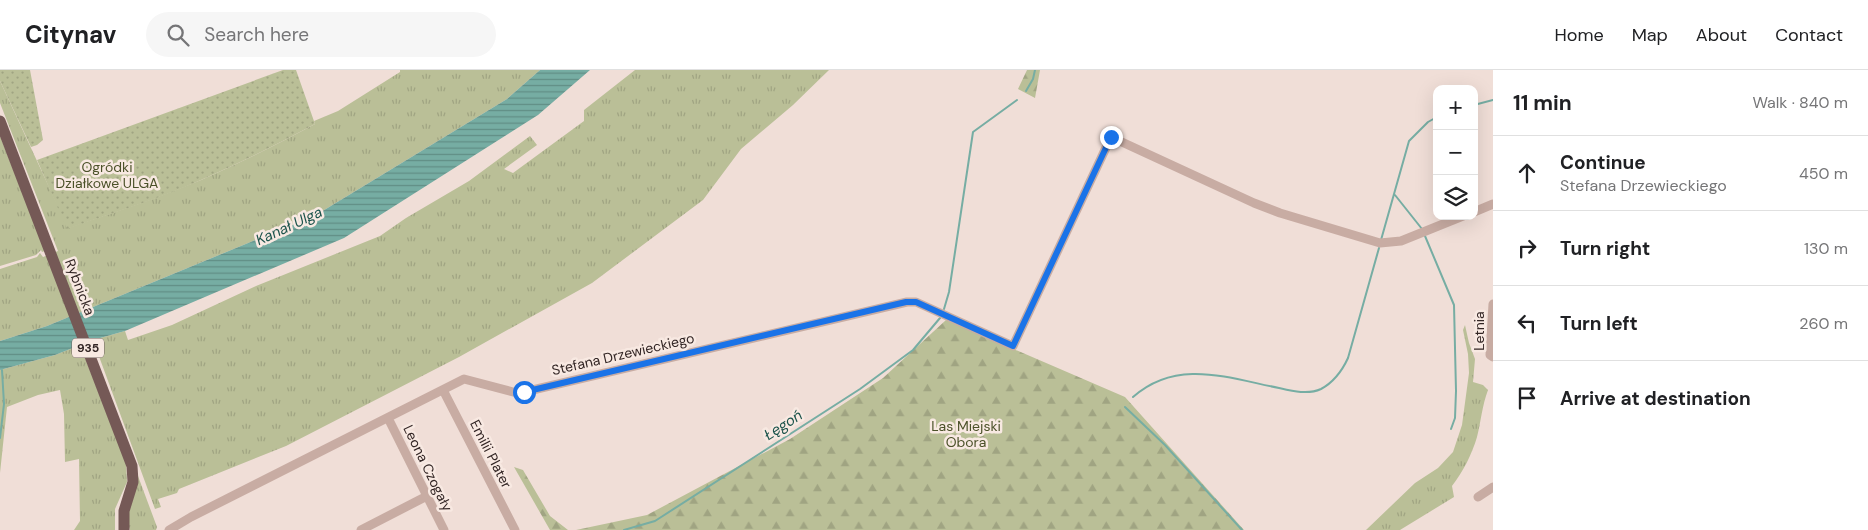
<!DOCTYPE html>
<meta charset="utf-8">
<style>
:root{--surface:#fff;--page:#f6f6f6;--text:#202124;--muted:#757577;--line:#e0e0e0}
body{margin:0;font-family:"DM Sans",sans-serif;background:var(--page);color:var(--text)}
.controls{position:absolute;right:15px;top:15px;display:grid;overflow:hidden;border-radius:10px;box-shadow:0 5px 20px #0002}
.controls button{width:45px;height:45px;display:grid;place-items:center;padding:0;border:0;border-bottom:1px solid var(--line);background:var(--surface);color:var(--text);font:25px sans-serif}
.stop{position:absolute;width:15px;height:15px;margin:-11px;border:4px solid #1a73e8;border-radius:50%;background:#fff}
.stop.end{background:#1a73e8;border-color:#fff;box-shadow:0 1px 5px #0008}
.list{margin:0;padding:0;list-style:none}
h2{display:flex;justify-content:space-between;align-items:center;height:65px;margin:0;padding:0 20px;font-size:21px}
h2 small{font-size:16px;font-weight:400;color:var(--muted)}
.list li{display:grid;grid-template-columns:32px 1fr auto;gap:15px;align-items:center;box-sizing:border-box;height:75px;padding:0 20px;border-top:1px solid var(--line)}
.list b{display:block;font-size:19px;white-space:nowrap}
.list p{margin:0;font-size:16px;white-space:nowrap;color:var(--muted)}
.list em{font-size:16px;font-style:normal;color:var(--muted)}
.icon{flex:none;width:28px;height:28px;fill:none;stroke:currentColor;stroke-width:2;stroke-linecap:round;stroke-linejoin:round}
.map{position:relative;flex:none;width:1493px;height:460px;overflow:hidden}
header{display:flex;align-items:center;gap:30px;box-sizing:border-box;height:70px;padding:0 25px;background:var(--surface);border-bottom:1px solid var(--line)}
header strong{font-size:24px}
nav{display:flex;gap:28px;margin-inline-start:auto;font-size:18px}
.search{width:350px;height:45px;background:var(--page);display:flex;align-items:center;gap:12px;box-sizing:border-box;padding:0 18px;border-radius:28px;color:var(--muted);font-size:19px}
main{display:flex}
aside{flex:1;background:var(--surface)}
.map>svg:first-child{display:block}
.grass{fill:url(#grass-tufts)}
.forest{fill:url(#forest-firs)}
.garden{fill:url(#garden-dots)}
.water{fill:url(#water-rules)}
.lines{fill:none;stroke-linecap:round;stroke-linejoin:round}
.stream{stroke:#76ada3;stroke-width:2}
.minor{stroke:#c8aca3;stroke-width:9}
.major{stroke:#755956;stroke-width:11}
.route{stroke:#1a73e8;stroke-width:6}
.labels{text-anchor:middle;stroke-width:5;stroke-linejoin:round;paint-order:stroke}
.shield{fill:#f8e9e2;stroke:#6e605e;stroke-width:1}
.shield-label{font-size:12px;font-weight:bold;fill:#332625}
.park-label{font-size:14px;fill:#4b5129;stroke:#f8e9e2}
.street-label{font-size:14px;fill:#332625;stroke:#f8e9e2}
.water-label{font-size:15px;font-style:italic;fill:#1b534b;stroke:#f8e9e2}
</style>
<header>
<strong>Citynav</strong>
<div class="search"><svg class="icon" aria-label="search" viewBox="0 0 24 24"><circle cx="10" cy="10" r="6"/><path d="M15 15l6 6"/></svg>Search here</div>
<nav><a>Home</a><a>Map</a><a>About</a><a>Contact</a></nav>
</header>
<main>
<div class="map">
<svg width="1493" height="460" viewBox="0 0 1493 460">
<defs>
<pattern id="grass-tufts" width="24" height="20" patternUnits="userSpaceOnUse" patternTransform="scale(1.25)"><rect width="24" height="20" fill="#babf97"/><path d="M3 7l-1-3M5 7V3M7 7l1-3M15 17l-1-3M17 17v-4M19 17l1-3" fill="none" stroke="#a0a482"/></pattern>
<pattern id="forest-firs" width="22" height="20" patternUnits="userSpaceOnUse" patternTransform="scale(1.25)"><rect width="22" height="20" fill="#babf97"/><path d="M5 1l3.5 6h-7zM16 11l3.5 6h-7z" fill="#a0a482"/></pattern>
<pattern id="garden-dots" width="8" height="8" patternUnits="userSpaceOnUse" patternTransform="scale(1.25)"><rect width="8" height="8" fill="#babf97"/><path d="M2 2h.1M6 6h.1" fill="none" stroke="#a0a482" stroke-width="1.8" stroke-linecap="round"/></pattern>
<pattern id="water-rules" width="6" height="5" patternUnits="userSpaceOnUse" patternTransform="scale(1.25)"><rect width="6" height="5" fill="#76ada3"/><path d="M0 2.5h6" fill="none" stroke="#618d85"/></pattern>
</defs>
<rect width="100%" height="100%" fill="#f0ded7"/>
<path class="grass" d="M 400,0 L 540,0 L 507,29 L 316,145 L 47,256 L 0,271 L 0,199 L 37,187 L 40,183 L 43,187 L 58,181 L 0,33 L 0,11 L 68,158 C 112,143 158,128 201,110 C 240,93 278,74 315,54 L 314,51 L 338,41 L 400,2 Z
M 635,0 L 829,0 L 793,35 L 741,79 L 703,130 L 592,213 L 459,287 L 286,376 L 179,419 L 177,423 L 158,429 L 161,437 L 155,439 L 93,270 L 125,261 L 128,270 L 172,255 L 256,216 L 380,166 L 406,148 L 469,111 L 530,66 L 537,75 L 504,99 L 513,103 L 584,51 L 584,40 Z
M 0,66 L 45,181 L 42,182 L 41,180 L 36,185 L 0,196 Z
M 1465,255 L 1469,273 L 1475,289 L 1473,312 L 1483,315 L 1488,320 C 1482,336 1481,351 1477,367 C 1472,384 1463,402 1452,416 L 1454,427 L 1400,460 L 1366,460 L 1415,413 L 1438,398 L 1453,382 L 1462,355 L 1469,303 L 1468,284 L 1463,260 Z
M 80,275 L 126,393 L 127,412 L 115,439 L 115,460 L 74,460 L 80,451 L 79,389 L 65,392 L 64,344 L 60,320 L 38,325 L 7,337 L 0,403 L 0,300 L 55,285 Z
M 138,406 L 157,457 L 156,460 L 130,460 C 124,443 136,424 138,406 Z"/>
<path class="forest" d="M 1027,0 L 1040,0 L 1035,28 L 1018,19 Z
M 946,250 L 1125,327 L 1244,460 L 576,460 L 647,445 L 790,369 L 883,308 Z
M 514,397 L 523,400 L 550,446 L 568,460 L 550,460 Z"/>
<path class="garden" d="M 0,0 L 30,0 L 43,70 L 37,75 L 31,77 L 0,11 Z
M 283,0 L 296,0 L 315,54 C 278,74 240,93 201,110 C 158,129 112,143 67,159 L 37,90 Z"/>
<path class="water" d="M 540,0 L 590,0 L 538,45 L 344,168 L 125,261 L 93,270 L 55,285 L 0,300 L 0,271 L 47,256 L 316,145 L 507,29 Z"/>
<g class="lines">
<path class="stream" d="M 1026,21 L 1033,9 L 1035,0
M 1474,35 L 1493,30
M 1395,125 L 1422,159
M 1425,166 L 1454,235 L 1456,321 L 1455,348 L 1451,359
M 1381,170 L 1409,71 L 1428,52 L 1437,47
M 944,239 L 949,222 L 973,62 L 1017,30
M 1133,327 C 1177,288 1228,308 1279,318 C 1292,321 1308,325 1321,319 C 1334,312 1342,301 1348,288 L 1379,178
M 1125,337 L 1165,375 L 1242,460
M 0,368 L 4,334 L 2,300
M 624,460 L 655,451 L 860,319 L 913,280 L 940,248"/>
<path class="minor" d="M 1474,142 L 1493,134
M 1493,234 L 1490,285 L 1493,287
M 443,320 L 515,460
M 388,348 L 444,460
M 1478,427 L 1493,417
M 169,460 L 191,447 L 464,309 L 513,322 L 524,322 L 907,232 L 916,232 L 1013,276 L 1111,67 L 1254,133 L 1280,143 L 1380,173 L 1401,171 L 1463,146
M 361,460 L 427,426"/>
<path class="major" d="M 0,51 L 132,396 L 133,412 L 124,441 L 124,460"/>
</g>
<g class="lines">
<path class="route" d="M 524,322 L 906,232 L 916,232 L 1013,276 L 1111,67"/>
</g>
<g class="labels">
<rect class="shield" x="72" y="268.5" width="32" height="19" rx="4"/>
<g class="shield-label">
<text x="88" y="282">935</text>
</g>
<g class="park-label">
<text x="107" y="102">Ogródki<tspan x="107" dy="16">Działkowe ULGA</tspan></text>
<text x="966" y="361">Las Miejski<tspan x="966" dy="16">Obora</tspan></text>
</g>
<g class="street-label">
<text transform="translate(80 217) rotate(69)" y="5">Rybnicka</text>
<text transform="translate(1479 261) rotate(-90)" y="5">Letnia</text>
<text transform="translate(623 284) rotate(-13)" y="5">Stefana Drzewieckiego</text>
<text transform="translate(491 384) rotate(63)" y="5">Emilii Plater</text>
<text transform="translate(428 398) rotate(64)" y="5">Leona Czogały</text>
</g>
<g class="water-label">
<text transform="translate(289 156) rotate(-25)" y="5">Kanał Ulga</text>
<text transform="translate(783 355) rotate(-33)" y="5">Łęgoń</text>
</g>
</g>
</svg>
<div class="controls">
<button>+</button>
<button>−</button>
<button><svg class="icon" aria-label="layers" viewBox="0 0 24 24"><path d="M12 4l9 5-9 5-9-5zM3 14l9 5 9-5"/></svg></button>
</div>
<div class="stop" style="left:524px;top:322px"></div>
<div class="stop end" style="left:1111px;top:67px"></div>
</div>
<aside>
<h2>11 min<small>Walk · 840 m</small></h2>
<ul class="list">
<li><svg class="icon" aria-label="ahead" viewBox="0 0 24 24"><path d="M12 20V5M6 11l6-6 6 6"/></svg><div><b>Continue</b><p>Stefana Drzewieckiego</p></div><em>450 m</em></li>
<li><svg class="icon" aria-label="right" viewBox="0 0 24 24"><path d="M7 20v-9h11M14 6l5 5-5 5"/></svg><div><b>Turn right</b></div><em>130 m</em></li>
<li><svg class="icon" aria-label="left" viewBox="0 0 24 24"><path d="M17 20v-9H6M10 6l-5 5 5 5"/></svg><div><b>Turn left</b></div><em>260 m</em></li>
<li><svg class="icon" aria-label="arrive" viewBox="0 0 24 24"><path d="M6 21V4h12l-3 4 3 4H6"/></svg><div><b>Arrive at destination</b></div></li>
</ul>
</aside>
</main>
